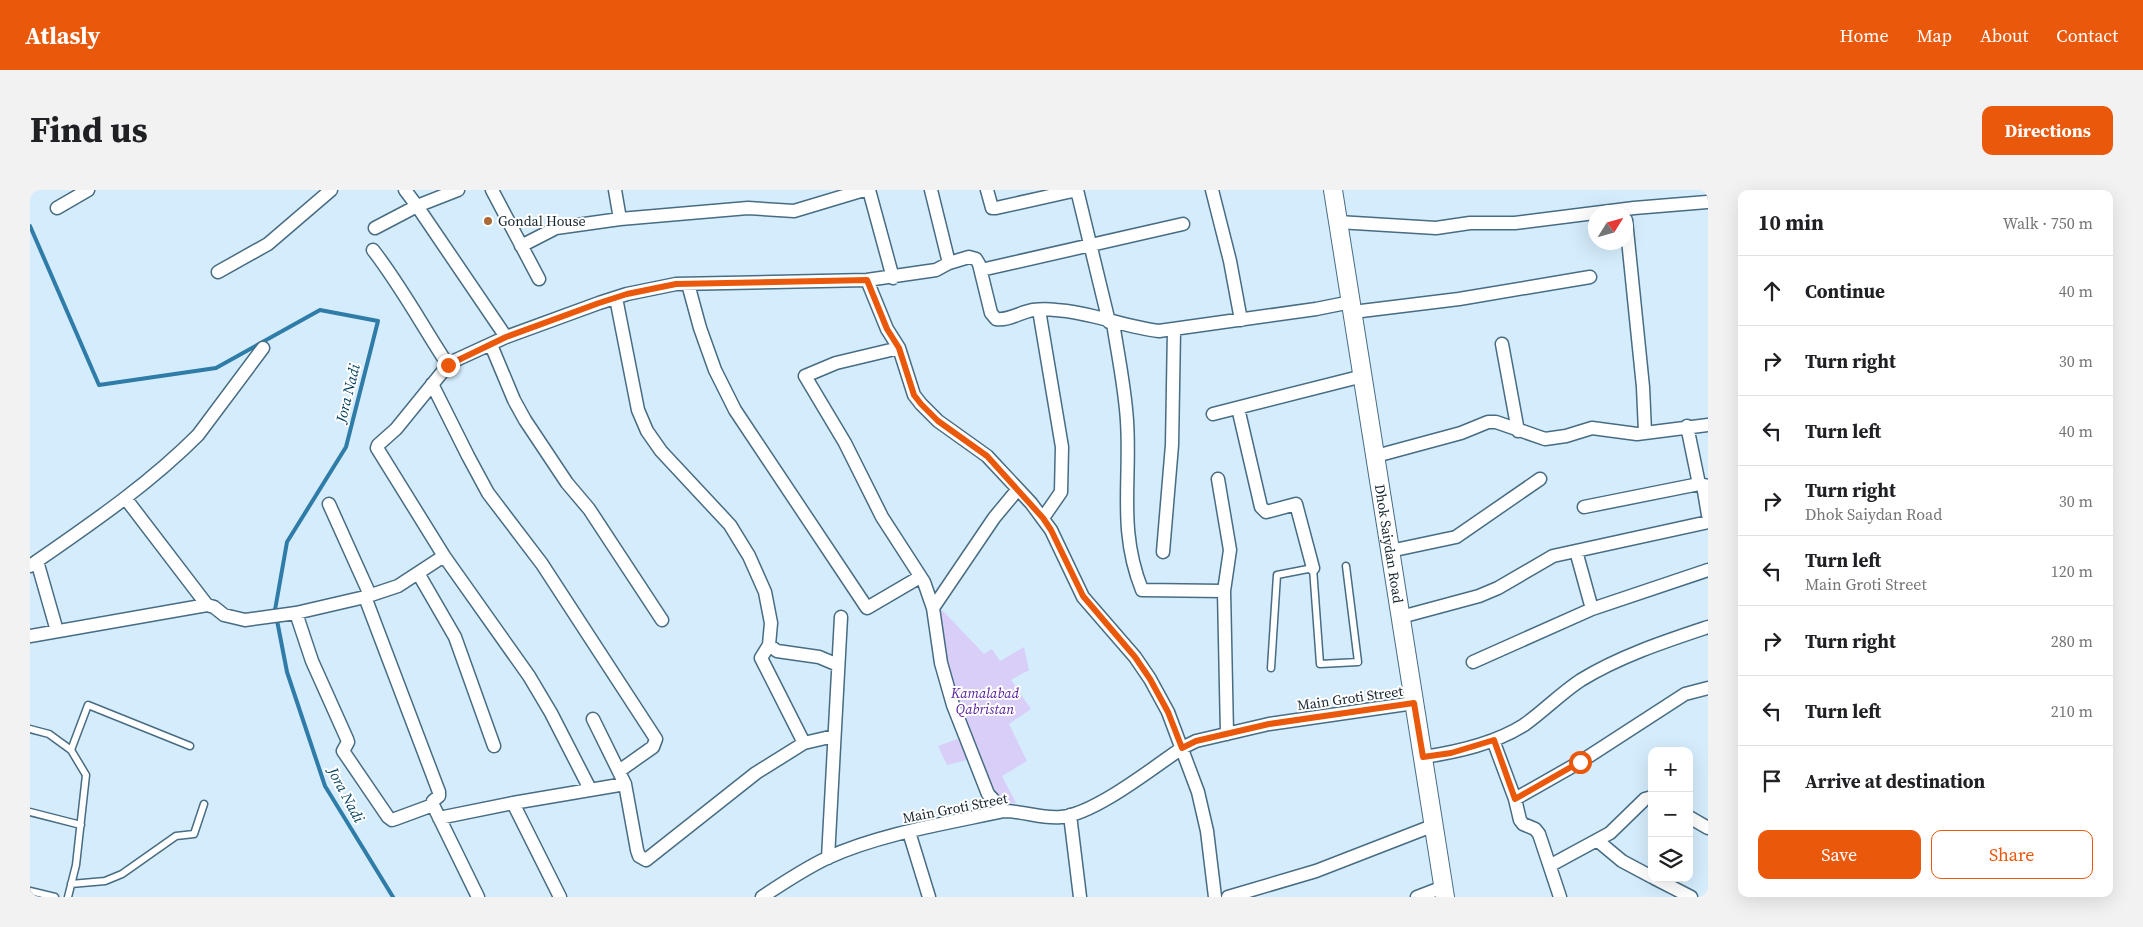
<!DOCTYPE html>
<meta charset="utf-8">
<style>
:root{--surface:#fff;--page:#f2f2f2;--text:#202124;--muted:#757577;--line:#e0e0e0;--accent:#ea580c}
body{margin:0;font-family:"Source Serif 4",serif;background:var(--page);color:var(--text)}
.controls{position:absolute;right:15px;bottom:15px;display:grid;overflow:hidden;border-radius:10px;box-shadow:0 5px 20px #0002}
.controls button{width:45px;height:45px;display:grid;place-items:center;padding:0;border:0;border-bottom:1px solid var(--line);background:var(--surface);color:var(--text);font:25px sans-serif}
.compass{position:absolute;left:1558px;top:15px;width:45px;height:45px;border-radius:50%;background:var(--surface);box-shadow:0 5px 20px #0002;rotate:53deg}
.stop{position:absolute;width:15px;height:15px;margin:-11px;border:4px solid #ea580c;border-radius:50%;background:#fff}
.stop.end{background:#ea580c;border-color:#fff;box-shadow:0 1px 5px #0008}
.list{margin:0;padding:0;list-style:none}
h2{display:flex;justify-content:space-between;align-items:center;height:65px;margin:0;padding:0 20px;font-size:21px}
h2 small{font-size:16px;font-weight:400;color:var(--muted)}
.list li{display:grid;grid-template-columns:32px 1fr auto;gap:15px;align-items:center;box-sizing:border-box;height:70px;padding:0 20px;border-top:1px solid var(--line)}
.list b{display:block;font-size:19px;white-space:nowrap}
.list p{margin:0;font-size:16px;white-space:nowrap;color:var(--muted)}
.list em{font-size:16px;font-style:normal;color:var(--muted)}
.actions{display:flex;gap:10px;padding:15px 20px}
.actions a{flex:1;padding:11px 0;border:1px solid var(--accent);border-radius:10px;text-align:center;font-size:18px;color:var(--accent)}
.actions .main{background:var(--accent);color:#fff}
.icon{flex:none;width:28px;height:28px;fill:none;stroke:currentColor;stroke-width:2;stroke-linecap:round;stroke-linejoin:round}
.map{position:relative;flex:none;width:1678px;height:707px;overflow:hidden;border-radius:10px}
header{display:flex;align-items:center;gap:30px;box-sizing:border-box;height:70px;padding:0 25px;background:var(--accent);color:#fff}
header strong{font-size:24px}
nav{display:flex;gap:28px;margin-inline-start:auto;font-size:18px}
.intro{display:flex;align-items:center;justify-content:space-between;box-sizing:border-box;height:120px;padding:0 30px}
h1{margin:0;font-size:35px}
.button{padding:12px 22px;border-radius:10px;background:var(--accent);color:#fff;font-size:18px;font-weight:700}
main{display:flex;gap:30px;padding:0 30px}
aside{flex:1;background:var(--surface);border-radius:10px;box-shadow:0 5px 20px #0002}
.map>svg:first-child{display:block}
.green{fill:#d8cef7}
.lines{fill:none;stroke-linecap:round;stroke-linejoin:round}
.stream{stroke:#2e7ca7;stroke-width:4}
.service-casing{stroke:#476c83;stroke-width:9}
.minor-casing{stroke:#476c83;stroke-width:15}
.secondary-casing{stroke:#476c83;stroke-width:20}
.service{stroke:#fff;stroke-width:6}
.minor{stroke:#fff;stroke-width:12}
.secondary{stroke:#fff;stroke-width:18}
.route{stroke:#ea580c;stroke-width:6}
.poi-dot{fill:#ab6935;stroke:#fff;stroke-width:2}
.labels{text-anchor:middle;stroke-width:4;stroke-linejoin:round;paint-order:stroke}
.poi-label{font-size:14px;fill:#16252f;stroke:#fff;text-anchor:start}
.street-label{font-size:14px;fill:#16252f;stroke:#fff}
.park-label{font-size:14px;font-style:italic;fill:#541a9b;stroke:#fff}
.water-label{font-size:15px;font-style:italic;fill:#003e5b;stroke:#fff}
</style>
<header>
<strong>Atlasly</strong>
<nav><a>Home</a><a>Map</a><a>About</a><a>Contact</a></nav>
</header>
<div class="intro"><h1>Find us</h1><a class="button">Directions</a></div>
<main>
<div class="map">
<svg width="1678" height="707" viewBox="0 0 1678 707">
<rect width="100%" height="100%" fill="#d4ecfc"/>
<path class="green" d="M 912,420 L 954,464 L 962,459 L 970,471 L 994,457 L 999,480 L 981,490 L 1001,519 L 979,534 L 997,571 L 972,586 L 986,613 L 969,616 L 941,569 L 917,575 L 908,556 L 933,547 L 902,459 L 906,428 Z"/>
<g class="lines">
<path class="stream" d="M 0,36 L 69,195 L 186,178 L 290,120 L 348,131 L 316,257 L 257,352 L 245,420 L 257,482 L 295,596 L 363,707"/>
<g class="service-casing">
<path id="service" d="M 1241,478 L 1247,385 L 1283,378 L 1290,474 L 1328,472 L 1316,376
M 0,539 L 19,544 L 41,560 L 56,585 L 46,675 L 38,707
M 41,560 L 58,515 L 160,556
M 0,622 L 51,635
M 41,694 L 75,691 L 92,684 L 146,646 L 164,644 L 174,614
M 0,701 L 25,707"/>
</g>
<g class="minor-casing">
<path id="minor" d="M 375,0 L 387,16 L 476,147
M 462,0 L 509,89
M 585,0 L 590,29 L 718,18 L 764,21 L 834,0
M 839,0 L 863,88
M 901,0 L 919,73
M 957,0 L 962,18 L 966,18 L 1047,0
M 1047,0 L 1079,132
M 1182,0 L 1200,71 L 1211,130
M 27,18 L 58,0
M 1596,30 L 1613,197 L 1615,242
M 1308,32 L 1406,38 L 1440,33 L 1485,33 L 1604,18 L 1677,12
M 345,38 L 387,16 L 428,0
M 491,56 L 526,38 L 590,29
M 343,60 C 371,96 393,137 418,175
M 951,80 L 1153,34
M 188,82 L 238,54 L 301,0
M 837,90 L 857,139 L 869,158 L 884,205 L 891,214 L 908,231 L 957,266 L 1001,313 L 1021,340 L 1053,407 L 1105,467 L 1120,489 L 1138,522 L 1168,602 L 1177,641 L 1185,707
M 658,94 L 670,138 L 685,180 L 705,220 L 837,418 L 890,387
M 586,108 L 608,220 L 617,241 L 631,261 L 700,335 L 719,366 L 735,402 L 741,433 L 739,455 L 731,468 L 774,553
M 1009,120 L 1032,257 L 1031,302 L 1013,328
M 1323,122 L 1429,109 L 1560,87
M 1083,133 C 1088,165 1095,198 1097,231 C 1101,292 1088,340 1112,400 L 1194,401
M 1472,154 L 1488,241
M 461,155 L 484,210 L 495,230 L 537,293 L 559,319 L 632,430
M 869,158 L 806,173 L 775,186 L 815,253 L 852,327 L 894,392 L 903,418 L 911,473 L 923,515 L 958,604 L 974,621
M 402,194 L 438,266 L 458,303 L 512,374 L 626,549 L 623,557 L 589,581
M 1208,218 L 1231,317 L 1236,322 L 1266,314 L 1283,378
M 1183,224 L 1333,186
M 1657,236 L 1669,294
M 1346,266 L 1431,243 L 1458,232 L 1466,232 L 1515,249 L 1536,246 L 1562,238 L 1607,244 L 1678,235
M 1188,289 L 1200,360 L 1194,401 L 1197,544
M 1673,295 L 1678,325
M 96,309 L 177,415
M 299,314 L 340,405
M 1554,317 L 1669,294 L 1678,296
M 1360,361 L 1426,347 L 1510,289
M 1546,361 L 1562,419
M 1133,362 L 1142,255 L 1144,139
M 7,371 L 27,441
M 0,376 C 59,335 117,296 168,245 L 233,158
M 388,383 L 425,447 L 464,556
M 335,407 L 409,602 L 409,606 L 403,611 L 403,615 L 448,707
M 903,418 L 964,328 L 988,299
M 266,423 L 282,471 L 317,549 L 318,552 L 313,561 L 358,627 L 362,630 L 365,629 L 403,615
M 1371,427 L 1449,406 L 1468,398 L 1523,366 L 1678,332
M 0,446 L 177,415 L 184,417 L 194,425 L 215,430 L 266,423 L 335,407 L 368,396 L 414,366
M 739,455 L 747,461 L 789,467 L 808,475
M 1443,472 L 1562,419 L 1678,380
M 563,529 L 595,594 L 607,660 L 609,666 L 616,670 L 726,583 L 774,553 L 804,546
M 1463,550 L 1485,609 L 1490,630 L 1493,634 L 1505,639 L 1509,644 L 1530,707
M 1393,567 C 1427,562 1464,554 1494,535 C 1514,521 1531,503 1551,490 C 1590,466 1636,451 1678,437
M 560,599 L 521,523 L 499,486 L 414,366 L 347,258 L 348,255 L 366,239 L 418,175 L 426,170 L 476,147 L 569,113 L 597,104 L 646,94 L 837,90 L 906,80 L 919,73 L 939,67 L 946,69 L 949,74 L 961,123 L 966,129 C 979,131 990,122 1003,120 C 1010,119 1019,119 1026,120 C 1061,122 1094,137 1129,141 L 1286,119 L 1321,112
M 1485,609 L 1550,572 L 1655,504 L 1678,498
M 483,613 L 530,707
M 1040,625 L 1050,707
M 1659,627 L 1678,638
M 409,628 L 483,613 L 595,594
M 879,642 L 899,707
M 1568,651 L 1592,671 L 1622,687
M 798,668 L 811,427
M 1521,675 L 1580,643 L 1615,609 L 1622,607
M 1624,688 L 1661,707
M 732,707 C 753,693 774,679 797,668 C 849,644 918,633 974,621 C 993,621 1012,629 1031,627 C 1065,624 1124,577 1152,558 L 1166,551 L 1239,534 L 1384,513
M 1198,707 L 1286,681 L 1402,636
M 1387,707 L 1413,697"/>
</g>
<g class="secondary-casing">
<g id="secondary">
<path id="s1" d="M 1303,0 L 1415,707"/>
</g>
</g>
<use href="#service" class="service"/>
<use href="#minor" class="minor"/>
<use href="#secondary" class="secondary"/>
</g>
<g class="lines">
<path class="route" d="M 418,175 L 476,147 L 569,113 L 597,104 L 646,94 L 837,90 L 857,139 L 869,158 L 884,205 L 891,214 L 908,231 L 957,266 L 1013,328 L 1021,340 L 1053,406 L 1105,467 L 1120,489 L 1138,522 L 1152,558 L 1166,551 L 1239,534 L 1384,513 L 1393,567 L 1421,563 L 1464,550 L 1485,609 L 1550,572"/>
</g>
<circle class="poi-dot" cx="458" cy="31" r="5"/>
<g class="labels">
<g class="poi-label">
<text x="468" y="36">Gondal House</text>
</g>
<g class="street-label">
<text dy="5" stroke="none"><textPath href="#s1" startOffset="358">Dhok Saiydan Road</textPath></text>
<text transform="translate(1320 508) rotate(-8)" y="5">Main Groti Street</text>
<text transform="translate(925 618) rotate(-11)" y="5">Main Groti Street</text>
</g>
<g class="park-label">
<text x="955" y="508">Kamalabad<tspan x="955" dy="16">Qabristan</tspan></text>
</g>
<g class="water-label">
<text transform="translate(318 203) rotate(-76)" y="5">Jora Nadi</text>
<text transform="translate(316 605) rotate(62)" y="5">Jora Nadi</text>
</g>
</g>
</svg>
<div class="controls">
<button>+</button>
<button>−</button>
<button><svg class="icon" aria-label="layers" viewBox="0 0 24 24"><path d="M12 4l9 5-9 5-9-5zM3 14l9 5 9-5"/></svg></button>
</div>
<svg class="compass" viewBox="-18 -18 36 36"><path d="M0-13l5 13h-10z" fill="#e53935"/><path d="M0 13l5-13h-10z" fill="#757577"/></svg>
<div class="stop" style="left:1550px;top:572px"></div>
<div class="stop end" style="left:418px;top:175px"></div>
</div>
<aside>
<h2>10 min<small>Walk · 750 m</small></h2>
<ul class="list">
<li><svg class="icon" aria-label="ahead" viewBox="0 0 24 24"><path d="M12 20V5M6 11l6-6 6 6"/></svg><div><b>Continue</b></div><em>40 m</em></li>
<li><svg class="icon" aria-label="right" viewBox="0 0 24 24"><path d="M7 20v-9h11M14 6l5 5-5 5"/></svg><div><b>Turn right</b></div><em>30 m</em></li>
<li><svg class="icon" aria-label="left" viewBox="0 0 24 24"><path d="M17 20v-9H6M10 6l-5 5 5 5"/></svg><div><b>Turn left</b></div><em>40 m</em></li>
<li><svg class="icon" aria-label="right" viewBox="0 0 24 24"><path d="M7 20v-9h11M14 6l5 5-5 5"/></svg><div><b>Turn right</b><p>Dhok Saiydan Road</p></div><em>30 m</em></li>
<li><svg class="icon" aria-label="left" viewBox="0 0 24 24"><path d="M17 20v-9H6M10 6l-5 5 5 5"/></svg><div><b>Turn left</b><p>Main Groti Street</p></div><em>120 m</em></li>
<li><svg class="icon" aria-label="right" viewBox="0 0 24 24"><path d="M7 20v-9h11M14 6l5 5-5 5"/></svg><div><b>Turn right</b></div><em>280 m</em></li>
<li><svg class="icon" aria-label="left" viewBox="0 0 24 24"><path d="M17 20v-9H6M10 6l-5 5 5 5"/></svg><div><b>Turn left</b></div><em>210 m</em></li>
<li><svg class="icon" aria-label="arrive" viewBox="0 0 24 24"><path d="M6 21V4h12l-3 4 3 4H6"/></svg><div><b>Arrive at destination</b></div></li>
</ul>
<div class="actions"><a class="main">Save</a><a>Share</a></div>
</aside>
</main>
